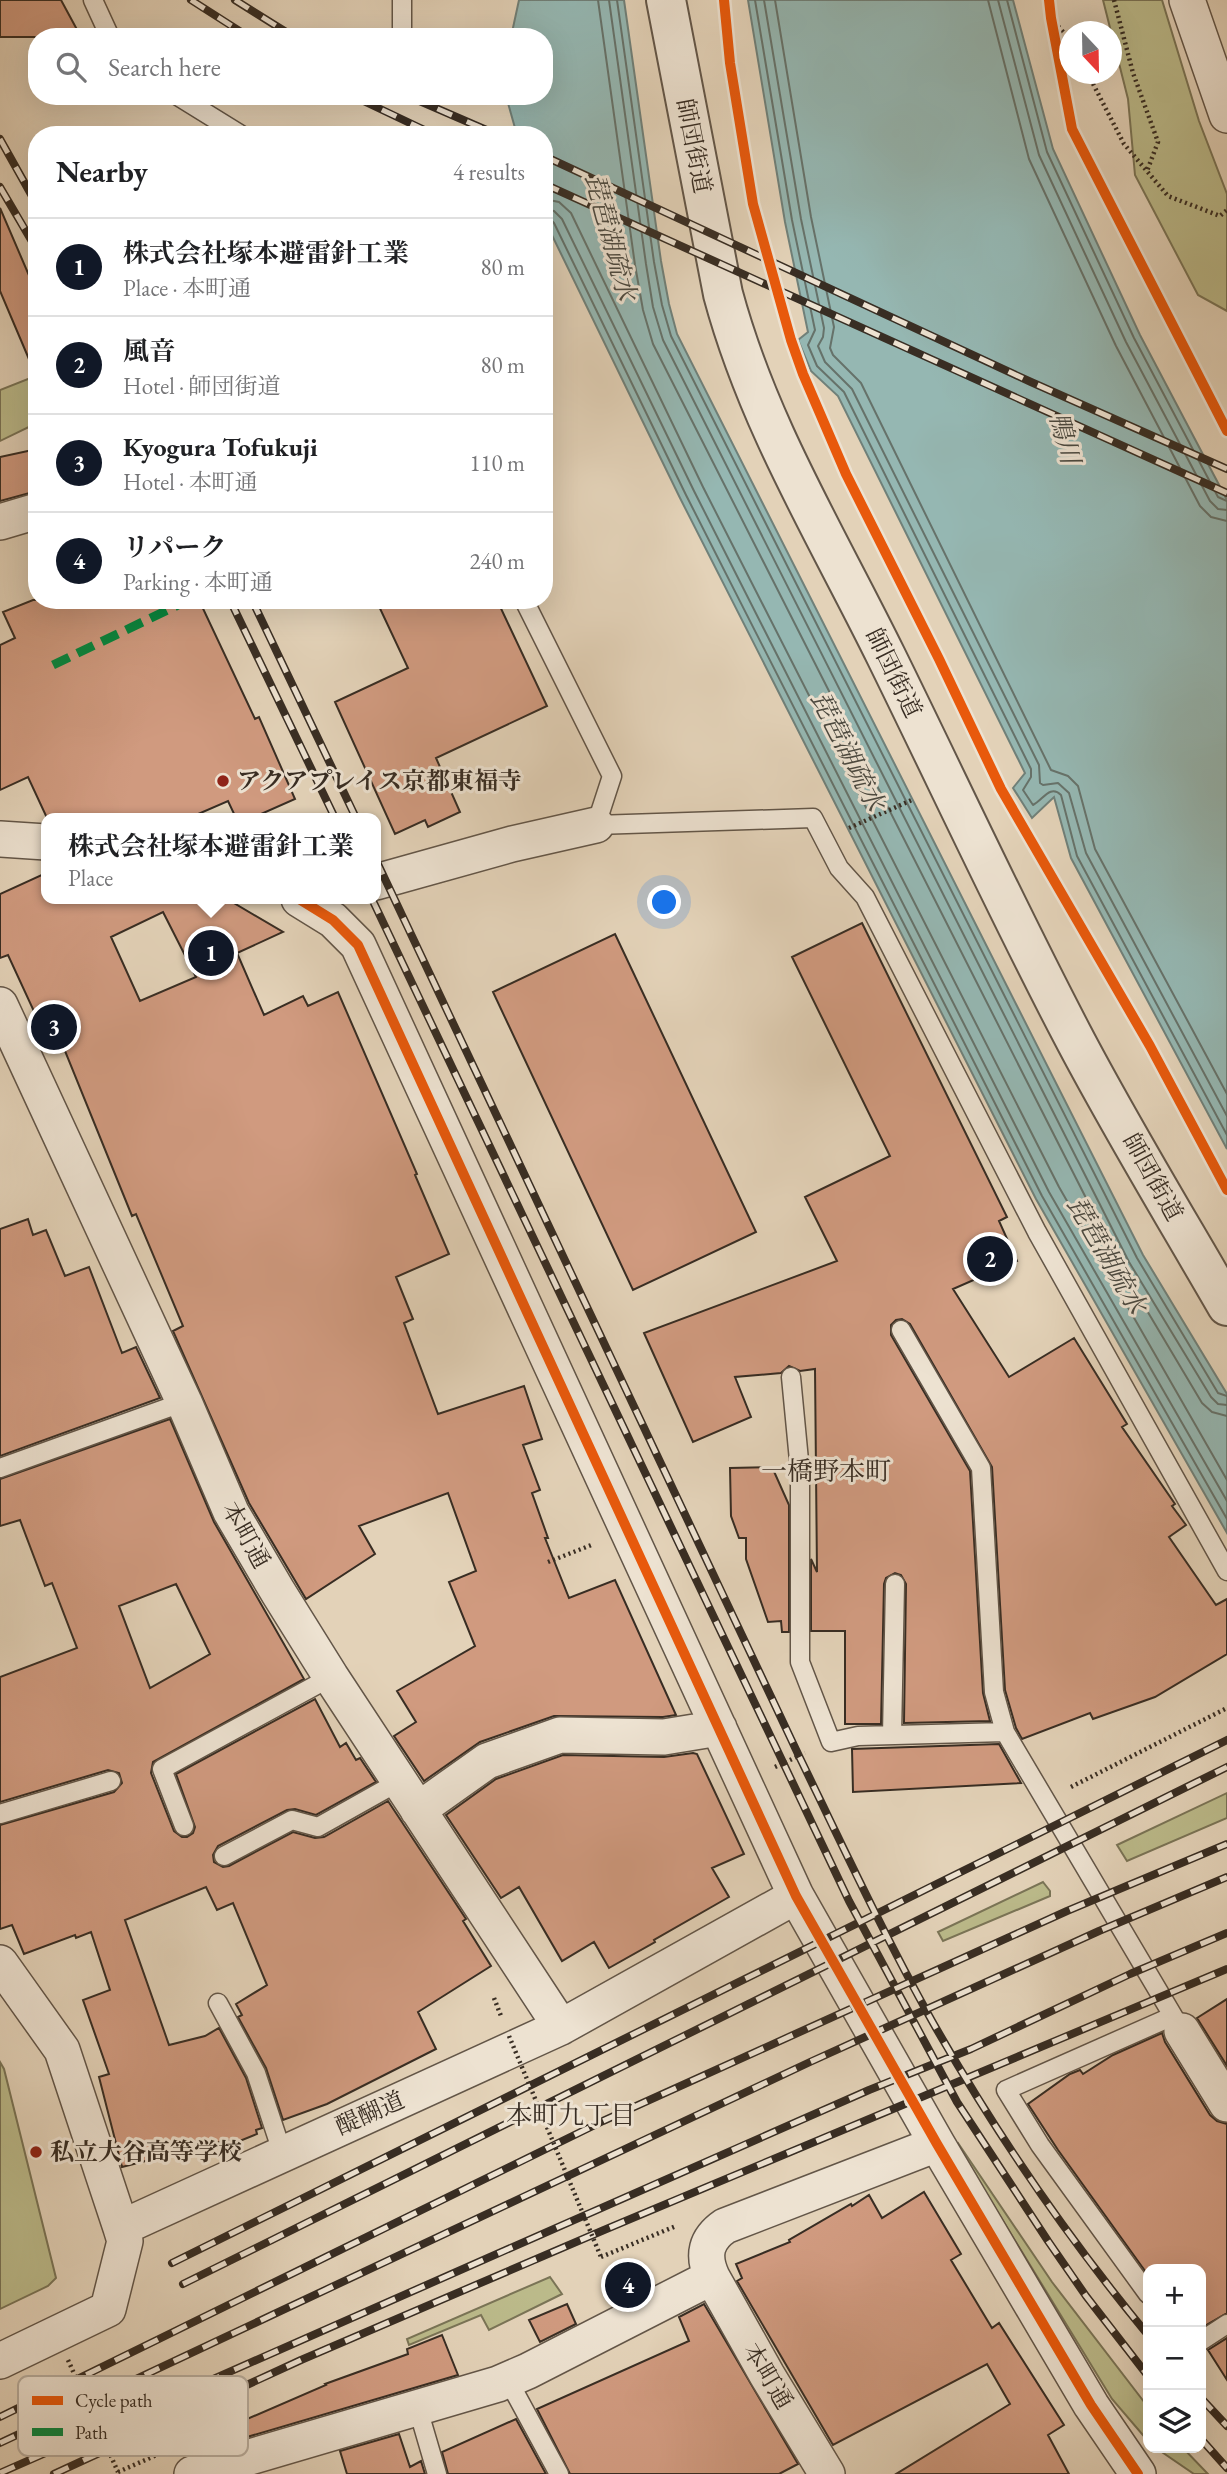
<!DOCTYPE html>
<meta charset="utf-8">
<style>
:root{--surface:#fff;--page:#f2f2f2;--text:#202124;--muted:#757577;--line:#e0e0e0;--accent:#111827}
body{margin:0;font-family:"EB Garamond","Noto Serif JP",serif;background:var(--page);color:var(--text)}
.controls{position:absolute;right:21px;bottom:21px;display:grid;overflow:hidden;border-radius:14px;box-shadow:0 7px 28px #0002}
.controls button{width:63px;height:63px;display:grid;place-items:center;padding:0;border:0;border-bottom:2px solid var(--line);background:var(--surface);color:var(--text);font:35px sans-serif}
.compass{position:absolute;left:1059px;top:21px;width:63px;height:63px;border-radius:50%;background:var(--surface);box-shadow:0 7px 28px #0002;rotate:158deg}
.you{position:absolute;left:665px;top:903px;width:24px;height:24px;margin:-18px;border:5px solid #fff;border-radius:50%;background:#1a73e8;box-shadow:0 0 0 10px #1a73e833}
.badge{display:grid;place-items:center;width:46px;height:46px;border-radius:50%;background:var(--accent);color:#fff;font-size:23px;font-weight:700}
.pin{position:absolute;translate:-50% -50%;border:4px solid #fff;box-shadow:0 2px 7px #0006}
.popup{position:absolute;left:41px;top:813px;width:340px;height:91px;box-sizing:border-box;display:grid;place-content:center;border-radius:14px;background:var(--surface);filter:drop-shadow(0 2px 5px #0005);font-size:23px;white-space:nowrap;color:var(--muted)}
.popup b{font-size:26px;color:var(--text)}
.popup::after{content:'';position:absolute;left:50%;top:100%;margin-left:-14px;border:14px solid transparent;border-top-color:var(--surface)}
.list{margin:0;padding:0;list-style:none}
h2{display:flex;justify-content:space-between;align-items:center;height:91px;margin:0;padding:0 28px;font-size:30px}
h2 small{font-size:23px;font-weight:400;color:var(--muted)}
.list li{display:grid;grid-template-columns:46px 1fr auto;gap:21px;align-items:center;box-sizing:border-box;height:98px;padding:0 28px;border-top:2px solid var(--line)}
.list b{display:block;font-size:26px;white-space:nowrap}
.list p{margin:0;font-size:23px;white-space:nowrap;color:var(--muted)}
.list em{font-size:23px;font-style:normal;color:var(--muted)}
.icon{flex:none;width:38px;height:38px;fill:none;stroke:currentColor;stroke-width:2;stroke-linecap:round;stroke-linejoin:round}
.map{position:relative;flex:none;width:1227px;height:2474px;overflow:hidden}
.search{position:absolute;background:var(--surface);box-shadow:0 7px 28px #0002;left:28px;top:28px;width:525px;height:77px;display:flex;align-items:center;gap:18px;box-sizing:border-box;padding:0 24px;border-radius:28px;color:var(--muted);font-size:26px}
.panel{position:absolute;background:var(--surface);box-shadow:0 7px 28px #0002;left:28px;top:126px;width:525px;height:483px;border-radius:28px}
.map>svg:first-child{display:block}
.green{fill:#bbba8a;stroke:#7a7456;stroke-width:2}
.water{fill:#95b7b2;stroke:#708079;stroke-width:2}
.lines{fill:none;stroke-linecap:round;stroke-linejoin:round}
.shore{stroke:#66726a;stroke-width:2}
.building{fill:#d09a7f;stroke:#382d23;stroke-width:2;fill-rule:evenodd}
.service-casing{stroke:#635648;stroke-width:21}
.minor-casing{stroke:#635648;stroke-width:38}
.tertiary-casing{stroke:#635648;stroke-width:42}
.path{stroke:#382d23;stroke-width:4.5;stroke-dasharray:2 3.5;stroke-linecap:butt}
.service{stroke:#ede2d1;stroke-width:18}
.minor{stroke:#ede2d1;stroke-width:35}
.tertiary{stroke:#ede2d1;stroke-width:38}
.rail-casing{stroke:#382d23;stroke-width:8}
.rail{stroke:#ede2d1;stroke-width:5;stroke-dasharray:16;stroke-linecap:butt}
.path-bridge{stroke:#382d23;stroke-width:4.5;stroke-dasharray:2 3.5;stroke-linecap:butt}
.quiet{stroke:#00873e;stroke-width:9;stroke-dasharray:18 9;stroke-linecap:butt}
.cycleway-casing{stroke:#ede2d1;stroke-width:15}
.cycleway{stroke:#e8590c;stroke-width:10}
.poi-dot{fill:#8f2418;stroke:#ede2d1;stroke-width:2.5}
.labels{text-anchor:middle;stroke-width:6;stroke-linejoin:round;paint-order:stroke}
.street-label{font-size:24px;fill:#382d23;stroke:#ede2d1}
.poi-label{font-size:24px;font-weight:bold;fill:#382d23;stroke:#ede2d1;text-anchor:start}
.water-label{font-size:26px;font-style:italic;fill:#4b4940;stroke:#ede2d1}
.neighbourhood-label{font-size:26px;fill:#382d23;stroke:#ede2d1}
.key{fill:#ede2d1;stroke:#b7ac9d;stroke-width:2}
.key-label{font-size:19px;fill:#382d23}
</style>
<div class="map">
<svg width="1227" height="2474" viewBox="0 0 1227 2474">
<rect width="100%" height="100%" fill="#e3d2b8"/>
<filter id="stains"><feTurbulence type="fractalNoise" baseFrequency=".00286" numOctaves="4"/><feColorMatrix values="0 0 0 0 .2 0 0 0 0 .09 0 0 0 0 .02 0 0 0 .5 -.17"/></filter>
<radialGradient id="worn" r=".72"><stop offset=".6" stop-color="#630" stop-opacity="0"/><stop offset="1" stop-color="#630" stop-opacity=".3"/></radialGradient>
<path class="green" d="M 1103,0 L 1162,0 L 1199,121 L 1227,194 L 1227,311 L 1198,295 L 1135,175 L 1128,99 Z
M 33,377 L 37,384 L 37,423 L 0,441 L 0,390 Z
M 1227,1793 L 1227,1818 L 1127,1861 L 1117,1845 Z
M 1043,1882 L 1050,1891 L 1050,1896 L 943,1941 L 938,1932 Z
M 0,2062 L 4,2069 L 56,2278 L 48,2286 L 0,2309 Z
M 958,2143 L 1052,2282 L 1148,2407 L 1148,2441 L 1112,2399 L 956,2144 Z
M 550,2277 L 562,2294 L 489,2330 L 481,2315 L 409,2345 L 407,2339 Z
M 1156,2448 L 1183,2448 L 1208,2474 L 1194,2474 Z"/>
<path class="water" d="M 519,0 L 624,0 L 661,261 L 669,304 L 677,334 L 1143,1255 L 1227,1394 L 1227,1533 L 1036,1199 L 680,498 L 547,225 L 544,216 L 544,135 L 517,135 L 506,96 L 544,96 L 544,37 L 511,37 Z
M 748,0 L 1013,0 L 1053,149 L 1140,335 L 1227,500 L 1227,1149 L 1071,858 L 1054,797 L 1032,818 L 1013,788 L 1025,773 L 838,396 L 811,371 L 798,340 L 808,332 L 785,222 Z"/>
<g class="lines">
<path class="shore" d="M 598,0 L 635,265 L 643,310 L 653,344 L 1121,1267 L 1202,1403 L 1212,1412 L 1227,1416
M 609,0 L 646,264 L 653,307 L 663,340 L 1129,1262 L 1211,1397 L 1218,1404 L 1227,1405
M 617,0 L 654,262 L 662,305 L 671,336 L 1137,1258 L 1218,1393 L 1227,1396
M 755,0 L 792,220 L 815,330 L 808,345 L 817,366 L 844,392 L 1031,769 L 1031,777 L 1023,790 L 1033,805 C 1043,800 1050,784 1061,795 L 1077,856 L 1227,1135
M 764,0 L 801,219 L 824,328 L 823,337 L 818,346 L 825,362 L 852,389 L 1039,765 L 1040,783 L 1043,785 L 1058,783 L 1069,793 L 1086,853 L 1227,1116
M 775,0 L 811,217 L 834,327 L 830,348 L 833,355 L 861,383 L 1051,770 L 1068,776 L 1078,786 L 1095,849 L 1227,1094
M 988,0 L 1029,159 L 1116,346 L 1200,506 L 1211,517 L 1227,521
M 998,0 L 1039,155 L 1126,342 L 1210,501 L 1218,509 L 1227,510
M 1007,0 L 1047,152 L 1134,338 L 1218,497 L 1227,501
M 544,199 L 559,202 L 571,213 L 703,487 L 1059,1187 L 1227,1480
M 544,209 L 554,211 L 562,219 L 694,491 L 1049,1192 L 1227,1501
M 544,218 L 550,219 L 554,223 L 686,495 L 1042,1196 L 1227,1519"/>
</g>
<path class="building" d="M 0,0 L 61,0 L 81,37 L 0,37 Z
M 0,208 L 37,294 L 37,378 L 0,291 Z
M 37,449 L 37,491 L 0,501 L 0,457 Z
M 33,600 L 199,600 L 255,719 L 259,717 L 295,799 L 252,818 L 236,818 L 228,801 L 189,818 L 47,818 L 28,777 L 0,790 L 0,645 L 15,638 L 3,612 Z
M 376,600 L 497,600 L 547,706 L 436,758 L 460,812 L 428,827 L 425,820 L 395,834 L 335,702 L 408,668 Z
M 46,873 L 46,899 L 227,899 L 283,932 L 237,953 L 264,1015 L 303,996 L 308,1006 L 338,992 L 417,1174 L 415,1175 L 449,1254 L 396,1277 L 413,1319 L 404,1323 L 438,1414 L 524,1386 L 542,1439 L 523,1445 L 540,1490 L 532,1493 L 548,1538 L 545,1538 L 569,1598 L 615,1580 L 676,1715 L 663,1717 L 554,1716 L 480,1742 L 424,1781 L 394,1736 L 416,1722 L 397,1691 L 475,1646 L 449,1582 L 476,1571 L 448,1493 L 359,1526 L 375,1554 L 306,1599 L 249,1503 L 173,1331 L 183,1326 L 136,1214 L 132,1216 L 61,1041 L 50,1046 L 8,955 L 0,958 L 0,894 ZM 163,912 L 196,977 L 140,1001 L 111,937 Z
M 862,923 L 1007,1217 L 999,1221 L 1017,1261 L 953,1289 L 1009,1377 L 1074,1338 L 1127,1424 L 1122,1427 L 1175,1504 L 1172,1506 L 1186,1525 L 1169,1537 L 1216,1605 L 1227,1599 L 1227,1654 L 1155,1697 L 1093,1719 L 1090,1713 L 1022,1739 L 1016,1728 L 1005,1690 L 992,1467 L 910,1324 L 902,1319 L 896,1320 L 891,1325 L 891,1335 L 970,1471 L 983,1693 L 990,1721 L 904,1723 L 906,1584 L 901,1575 L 895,1573 L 886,1578 L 884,1584 L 881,1724 L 845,1724 L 845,1631 L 811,1631 L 811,1559 L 817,1572 L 815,1369 L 800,1371 L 789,1366 L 781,1373 L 735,1377 L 751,1417 L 693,1442 L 644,1333 L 837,1261 L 805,1197 L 890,1156 L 792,957 Z
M 615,934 L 756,1232 L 633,1290 L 493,992 Z
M 28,1219 L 33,1235 L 46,1230 L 65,1276 L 89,1267 L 122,1353 L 136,1347 L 160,1398 L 0,1456 L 0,1229 Z
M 170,1419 L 214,1522 L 304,1679 L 153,1762 L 151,1773 L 174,1831 L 182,1837 L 187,1837 L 193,1833 L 195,1827 L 176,1774 L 315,1699 L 340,1747 L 346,1743 L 356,1760 L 360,1758 L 376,1782 L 316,1815 L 295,1809 L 287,1810 L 218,1846 L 213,1855 L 214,1862 L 223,1867 L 229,1866 L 293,1832 L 315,1838 L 324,1837 L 388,1801 L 466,1919 L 463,1921 L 491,1966 L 418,2012 L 436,2049 L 327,2104 L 283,2120 L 266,2068 L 238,2017 L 242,2015 L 236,2004 L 267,1985 L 233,1903 L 217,1910 L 206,1887 L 125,1920 L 169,2045 L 205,2036 L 219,2028 L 246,2078 L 262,2128 L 256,2130 L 257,2134 L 230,2145 L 228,2140 L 122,2167 L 99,2077 L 109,2074 L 83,2000 L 110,1990 L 91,1932 L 76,1938 L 75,1935 L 24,1954 L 12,1925 L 0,1929 L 0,1825 L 114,1792 L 122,1783 L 119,1773 L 108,1770 L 0,1802 L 0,1677 L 77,1648 L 52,1583 L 45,1586 L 20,1520 L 0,1526 L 0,1479 ZM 176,1584 L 210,1654 L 150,1688 L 119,1606 Z
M 772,1467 L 789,1505 L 789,1632 L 782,1632 L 781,1621 L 768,1622 L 746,1559 L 746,1538 L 739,1538 L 731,1516 L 730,1468 Z
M 999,1744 L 1021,1783 L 853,1792 L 852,1749 Z
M 693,1753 L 697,1754 L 744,1854 L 712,1868 L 729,1897 L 654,1940 L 655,1942 L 609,1968 L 594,1942 L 562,1961 L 519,1887 L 501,1898 L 446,1815 L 496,1779 L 563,1755 L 664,1757 Z
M 1227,1999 L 1227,2066 L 1197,2018 Z
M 1162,2033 L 1165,2042 L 1210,2115 L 1217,2121 L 1227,2124 L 1227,2313 L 1201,2328 L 1201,2269 L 1148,2269 L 1148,2275 L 1058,2150 L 1028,2104 L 1070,2074 L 1080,2070 L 1083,2074 L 1113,2055 Z
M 924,2192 L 961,2254 L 951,2260 L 992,2328 L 999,2323 L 1064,2425 L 1048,2435 L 1069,2474 L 896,2474 L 1010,2404 L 987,2364 L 833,2445 L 737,2281 L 742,2278 L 736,2264 L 790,2242 L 789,2240 L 851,2204 L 852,2206 L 869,2195 L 882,2218 Z
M 567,2304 L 576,2324 L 540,2342 L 529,2320 Z
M 704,2304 L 798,2464 L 779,2474 L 570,2474 L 537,2409 L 689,2341 L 679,2317 Z
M 442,2335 L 458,2375 L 230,2442 L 224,2429 L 326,2385 L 325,2384 L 408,2354 L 407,2349 Z
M 1227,2338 L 1227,2380 L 1208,2350 Z
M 516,2419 L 546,2474 L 448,2474 L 442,2452 Z
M 399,2434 L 410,2467 L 421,2461 L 425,2474 L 347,2474 L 340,2451 Z"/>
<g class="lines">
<g class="service-casing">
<path id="service" d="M 93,0 L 110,37
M 402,37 L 402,0
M 178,96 L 241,135
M 524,600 L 612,776 L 596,825 L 813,818 L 839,868 L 865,897 L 1037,1232 L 1227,1571
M 901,1330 L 981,1468 L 994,1692 L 1005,1732 L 1182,2031
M 791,1377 L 800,1471 L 800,1662 L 831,1742 L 858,1736 L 1005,1732
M 0,1468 L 184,1402
M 892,1735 L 895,1584
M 0,1814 L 111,1781
M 184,1826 L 162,1769 L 331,1677
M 224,1856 L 292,1820 L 318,1827 L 400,1781
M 218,2003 L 256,2073 L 282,2152
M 1148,2294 L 1040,2145 L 1006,2090 L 1173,2016
M 1201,2341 L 1227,2324
M 508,2380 L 559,2474
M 418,2409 L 437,2474"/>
</g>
<g class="minor-casing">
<path id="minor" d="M 1187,0 L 1227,115
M 0,522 L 37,511
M 0,839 L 46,842
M 376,882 L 512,844 L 596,825
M 299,899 L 333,920 L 358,945 L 796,1896 L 937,2144 L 1091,2405 L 1138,2474
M 0,1005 L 184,1402 L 231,1512 L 278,1592 L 331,1677 L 561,2027
M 418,1810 L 487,1761 L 560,1735 L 664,1737 L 719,1728
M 0,1963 L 62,2050 L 121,2228
M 1182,2031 L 1227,2104
M 0,2361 L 108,2309 L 125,2241 L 121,2228 L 561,2027 L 796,1896
M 192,2474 L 498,2384 L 528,2371 L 712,2277
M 827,2474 L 767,2375 L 712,2277 C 702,2255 706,2239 725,2226 L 937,2144"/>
</g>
<g class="tertiary-casing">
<path id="tertiary" d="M 666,0 L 723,294 C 758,424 827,536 886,656 C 948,782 1007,910 1072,1034 C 1120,1126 1175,1216 1227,1306"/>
</g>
<path class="path" d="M 1114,0 L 1133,73 L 1158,142 L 1147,171
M 1051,18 L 1070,40
M 1088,74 L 1124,144 L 1168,196 L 1220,216 L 1227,210
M 849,828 L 914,799
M 548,1562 L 594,1544
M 775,1767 L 805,1753
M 1071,1787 L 1227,1708
M 494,1998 L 501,2016
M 601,2257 L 676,2226
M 118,2472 L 159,2454"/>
<use href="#service" class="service"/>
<use href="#minor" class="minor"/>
<use href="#tertiary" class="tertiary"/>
<g class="rail-casing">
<path id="rail" d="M 191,0 L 249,37
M 235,0 L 294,37
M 353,96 L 435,135
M 408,96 L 498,135
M 0,139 L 37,205
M 544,156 L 1031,382 L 1227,469
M 544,184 L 1227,493
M 0,187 L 37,250
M 230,600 L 335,818
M 252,600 L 356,818
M 376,860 L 799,1756 C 842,1845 884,1935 932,2021 C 995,2132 1067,2237 1148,2335
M 372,899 L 849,1901 L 957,2102 L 1048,2241 L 1086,2296 L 1148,2376
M 172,2263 L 1227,1740
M 183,2284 L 1227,1767
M 1201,2398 L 1227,2426
M 0,2417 L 603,2121 L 1067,1911 L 1227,1844
M 1201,2439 L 1227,2468
M 0,2443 L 810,2062 L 1099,1931 L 1227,1877
M 0,2473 L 869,2090 L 971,2049 L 1130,1974 L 1227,1933
M 54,2474 L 301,2360 L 604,2230 L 1227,1969"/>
</g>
<use href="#rail" class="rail"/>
<path class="path-bridge" d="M 509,2036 L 601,2257
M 68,2360 L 118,2472"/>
<path class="quiet" d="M 53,665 L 178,605"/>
<g class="cycleway-casing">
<path id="cycleway" d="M 724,0 L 730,63 L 753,204 L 791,340 L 803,374 L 846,474 L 939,659 L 1001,789 L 1150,1046 L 1227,1190
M 1049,0 L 1051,18 L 1072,129 L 1227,431
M 299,899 L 333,920 L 358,945 L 796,1896 L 937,2144 L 1091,2405 L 1138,2474"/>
</g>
<use href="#cycleway" class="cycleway"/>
</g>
<g class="poi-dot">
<circle cx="223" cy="781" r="7"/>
<circle cx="36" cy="2152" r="7"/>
</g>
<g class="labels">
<g class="street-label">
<text transform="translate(694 146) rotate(79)" y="8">師団街道</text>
<text transform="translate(894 673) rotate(64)" y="8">師団街道</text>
<text transform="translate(1153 1177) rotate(61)" y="8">師団街道</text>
<text transform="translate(246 1535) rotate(61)" y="8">本町通</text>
<text transform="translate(370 2113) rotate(-24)" y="8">醍醐道</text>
<text transform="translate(768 2376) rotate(59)" y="8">本町通</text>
</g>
<g class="poi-label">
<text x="237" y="789">アクアプレイス京都東福寺</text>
<text x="50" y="2160">私立大谷高等学校</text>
</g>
<g class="water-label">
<text transform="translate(611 237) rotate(75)" y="9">琵琶湖疏水</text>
<text transform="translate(1065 438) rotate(75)" y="9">鴨川</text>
<text transform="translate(848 751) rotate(63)" y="9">琵琶湖疏水</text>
<text transform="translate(1107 1255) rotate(60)" y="9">琵琶湖疏水</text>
</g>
<g class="neighbourhood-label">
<text x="826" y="1480">一橋野本町</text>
<text x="571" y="2124">本町九丁目</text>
</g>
</g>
<rect x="18" y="2376" width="230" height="80" rx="10" class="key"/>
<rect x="32" y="2396" width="31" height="9" fill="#e8590c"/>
<rect x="32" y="2428" width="31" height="8" fill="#00873e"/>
<g class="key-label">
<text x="75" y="2407">Cycle path</text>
<text x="75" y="2439">Path</text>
</g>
<rect width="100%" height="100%" filter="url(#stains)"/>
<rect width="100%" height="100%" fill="url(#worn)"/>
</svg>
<div class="controls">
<button>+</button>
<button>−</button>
<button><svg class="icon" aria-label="layers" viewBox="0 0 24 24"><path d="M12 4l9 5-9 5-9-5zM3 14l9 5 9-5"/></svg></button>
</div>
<svg class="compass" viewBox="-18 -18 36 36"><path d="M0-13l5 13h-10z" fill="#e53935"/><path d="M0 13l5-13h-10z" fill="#757577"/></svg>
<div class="you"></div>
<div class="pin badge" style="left:211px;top:953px">1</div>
<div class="popup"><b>株式会社塚本避雷針工業</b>Place</div>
<div class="pin badge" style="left:990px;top:1259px">2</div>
<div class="pin badge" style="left:54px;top:1027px">3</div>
<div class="pin badge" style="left:628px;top:2285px">4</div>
<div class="search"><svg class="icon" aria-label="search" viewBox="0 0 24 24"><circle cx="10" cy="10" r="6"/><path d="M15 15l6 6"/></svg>Search here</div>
<section class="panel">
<h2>Nearby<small>4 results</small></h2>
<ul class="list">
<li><span class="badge">1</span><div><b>株式会社塚本避雷針工業</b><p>Place · 本町通</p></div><em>80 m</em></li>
<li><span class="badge">2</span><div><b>風音</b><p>Hotel · 師団街道</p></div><em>80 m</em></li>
<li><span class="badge">3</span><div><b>Kyogura Tofukuji</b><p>Hotel · 本町通</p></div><em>110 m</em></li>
<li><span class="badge">4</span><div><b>リパーク</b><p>Parking · 本町通</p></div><em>240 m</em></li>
</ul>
</section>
</div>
